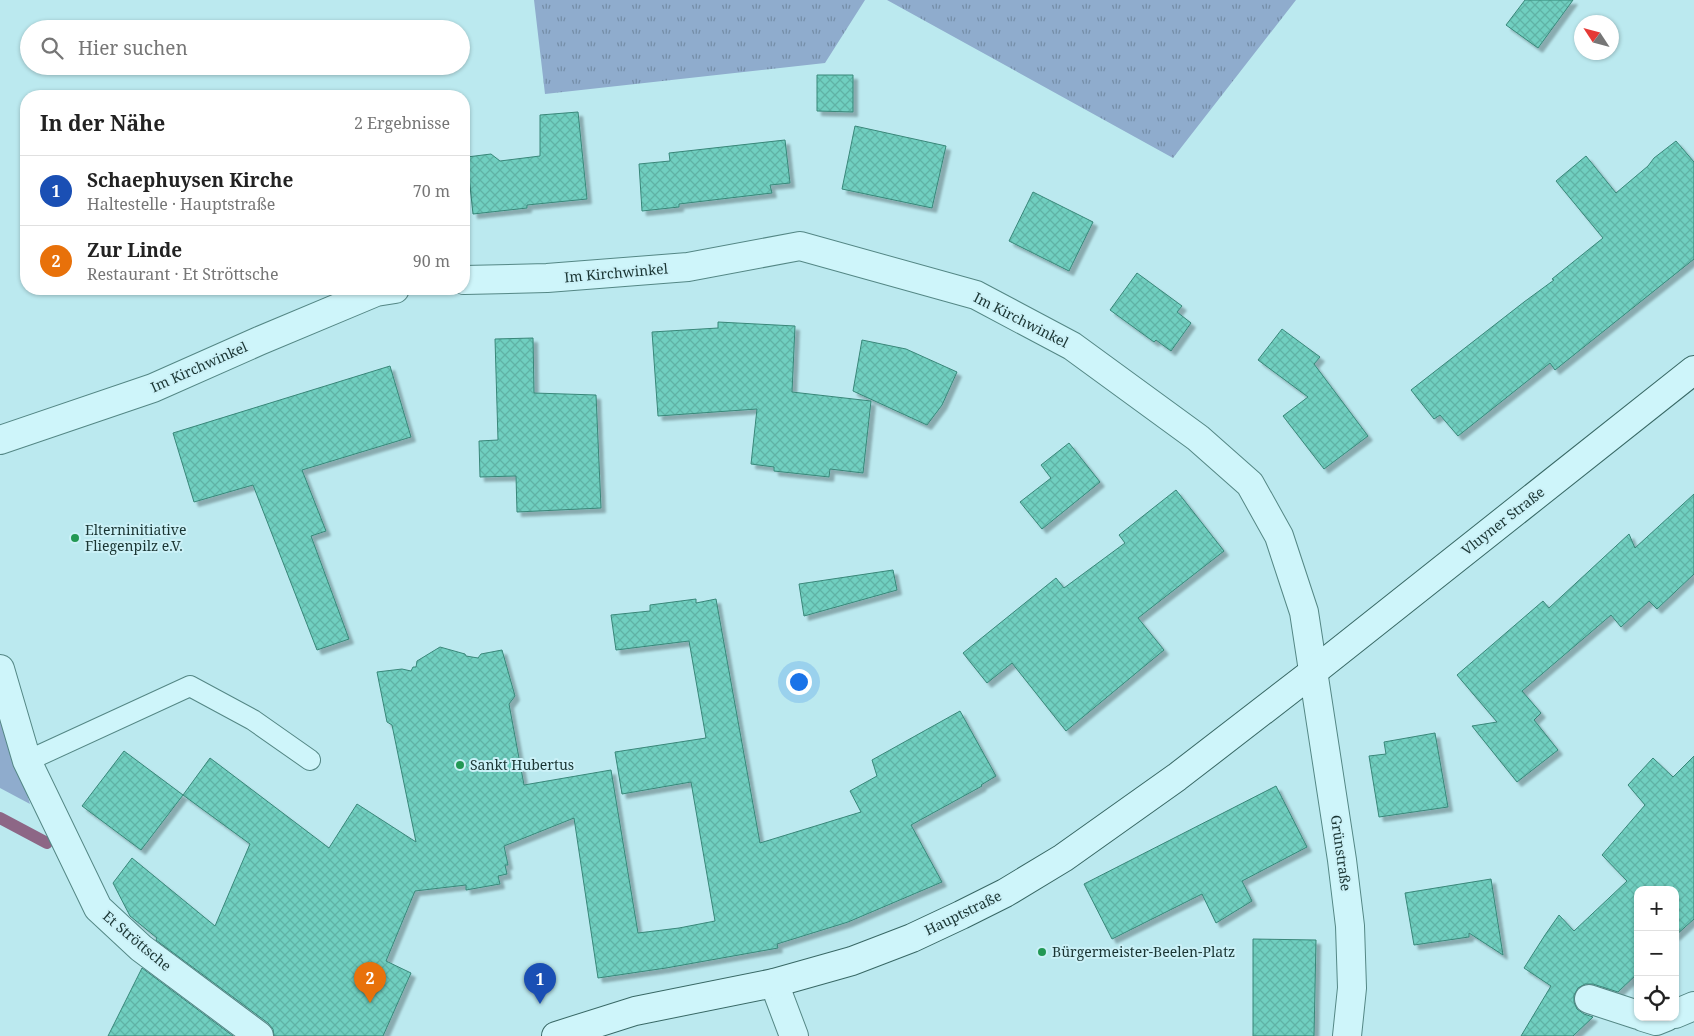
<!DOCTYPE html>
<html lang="de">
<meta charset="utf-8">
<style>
:root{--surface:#fff;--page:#f2f2f2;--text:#222;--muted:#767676;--line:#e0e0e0;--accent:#111827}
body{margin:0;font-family:"Noto Serif",serif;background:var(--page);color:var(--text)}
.controls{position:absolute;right:15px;bottom:15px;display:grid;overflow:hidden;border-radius:10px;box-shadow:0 1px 4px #0004}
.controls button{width:45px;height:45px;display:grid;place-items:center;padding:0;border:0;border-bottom:1px solid var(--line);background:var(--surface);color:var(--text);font:25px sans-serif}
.compass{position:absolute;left:1574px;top:15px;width:45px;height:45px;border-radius:50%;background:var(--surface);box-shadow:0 1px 4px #0004;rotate:306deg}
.you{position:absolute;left:798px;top:681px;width:18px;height:18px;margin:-12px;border:4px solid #fff;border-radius:50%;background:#1a73e8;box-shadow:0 0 0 8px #1a73e833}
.badge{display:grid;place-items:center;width:32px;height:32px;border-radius:50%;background:var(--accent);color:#fff;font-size:16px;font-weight:700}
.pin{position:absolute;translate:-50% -41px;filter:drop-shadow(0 1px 2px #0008)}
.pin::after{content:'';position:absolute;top:26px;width:18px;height:15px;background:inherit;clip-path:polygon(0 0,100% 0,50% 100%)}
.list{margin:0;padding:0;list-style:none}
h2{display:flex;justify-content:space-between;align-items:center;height:65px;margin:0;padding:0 20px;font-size:21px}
h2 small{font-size:16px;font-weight:400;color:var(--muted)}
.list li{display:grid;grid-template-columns:32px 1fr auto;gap:15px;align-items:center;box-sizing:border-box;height:70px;padding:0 20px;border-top:1px solid var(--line)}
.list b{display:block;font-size:19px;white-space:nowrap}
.list p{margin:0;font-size:16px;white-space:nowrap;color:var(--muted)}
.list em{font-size:16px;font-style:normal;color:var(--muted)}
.icon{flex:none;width:28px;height:28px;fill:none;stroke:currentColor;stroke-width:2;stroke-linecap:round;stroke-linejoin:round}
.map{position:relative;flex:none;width:1694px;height:1036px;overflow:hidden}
.search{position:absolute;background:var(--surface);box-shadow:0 1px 4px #0004;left:20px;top:20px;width:450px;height:55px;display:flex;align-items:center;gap:12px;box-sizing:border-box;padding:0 18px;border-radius:28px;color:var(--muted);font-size:19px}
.panel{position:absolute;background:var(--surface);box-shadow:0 1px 4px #0004;left:20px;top:90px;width:450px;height:205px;border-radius:20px}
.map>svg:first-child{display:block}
.grass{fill:url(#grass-tufts)}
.park{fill:#8faccd}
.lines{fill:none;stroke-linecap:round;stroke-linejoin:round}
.stream{stroke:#8d6786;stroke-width:12}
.building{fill:url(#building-cross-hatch);stroke:#398779;filter:url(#shadow)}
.lane-casing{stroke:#548785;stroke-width:22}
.street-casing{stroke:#548785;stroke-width:30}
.secondary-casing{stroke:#386865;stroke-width:30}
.lane{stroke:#cef5fa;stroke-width:20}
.street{stroke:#cef5fa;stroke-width:28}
.secondary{stroke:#cef5fa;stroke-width:28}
.poi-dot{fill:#229854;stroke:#cbf1f7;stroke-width:2}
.labels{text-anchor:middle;stroke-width:4;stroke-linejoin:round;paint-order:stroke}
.street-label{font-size:14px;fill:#1a3533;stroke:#cbf1f7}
.poi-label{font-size:14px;fill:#1a3533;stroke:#cbf1f7;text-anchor:start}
</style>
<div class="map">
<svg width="1694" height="1036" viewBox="0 0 1694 1036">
<defs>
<pattern id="grass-tufts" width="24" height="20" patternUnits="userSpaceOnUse" patternTransform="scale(1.25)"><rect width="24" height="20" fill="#8faccd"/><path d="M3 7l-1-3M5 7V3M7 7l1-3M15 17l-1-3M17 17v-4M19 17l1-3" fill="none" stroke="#748da7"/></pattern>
<pattern id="building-cross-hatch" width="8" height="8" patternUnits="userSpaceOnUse" patternTransform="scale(1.25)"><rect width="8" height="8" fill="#6fcfc0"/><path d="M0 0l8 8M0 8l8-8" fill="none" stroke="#60b2a5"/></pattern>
<filter id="shadow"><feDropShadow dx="4.5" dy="4.5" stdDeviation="1" flood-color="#0004"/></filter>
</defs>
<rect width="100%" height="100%" fill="#bbe9ef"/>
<path class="grass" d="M 534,0 L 865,0 L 825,63 L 545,94 Z
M 887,0 L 1296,0 L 1173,158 Z"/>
<path class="park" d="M 0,701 L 30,804 L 0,788 Z"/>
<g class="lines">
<path class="stream" d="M 0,818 L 47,843"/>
</g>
<path class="building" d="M 1525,0 L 1573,0 L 1538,48 L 1506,25 Z
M 817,75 L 853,75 L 853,112 L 817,111 Z
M 578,112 L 587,199 L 527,205 L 527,208 L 473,214 L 467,157 L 491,154 L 500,161 L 540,156 L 540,115 Z
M 855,126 L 946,146 L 932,208 L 842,189 Z
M 785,140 L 790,183 L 770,185 L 772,193 L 679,204 L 679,207 L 642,211 L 639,164 L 670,161 L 669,153 Z
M 1676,141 L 1694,162 L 1694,259 L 1555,370 L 1550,363 L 1458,436 L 1440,415 L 1434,419 L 1411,390 L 1524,302 L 1554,280 L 1552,279 L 1603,238 L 1556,181 L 1586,156 L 1616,193 L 1648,166 L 1654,158 Z
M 1033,192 L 1093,222 L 1069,271 L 1009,241 Z
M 1137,273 L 1182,306 L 1177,312 L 1191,323 L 1171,351 L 1156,340 L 1154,342 L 1110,310 Z
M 718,322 L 795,326 L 792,392 L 871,401 L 863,473 L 830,469 L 829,477 L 774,471 L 774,467 L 751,464 L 757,409 L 658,416 L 652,332 L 718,328 Z
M 1282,329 L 1320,357 L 1314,364 L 1368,436 L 1324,469 L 1283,416 L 1308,397 L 1258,360 Z
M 533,338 L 534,393 L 596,395 L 601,508 L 517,512 L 516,476 L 480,477 L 479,441 L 498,440 L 495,339 Z
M 862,340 L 906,349 L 957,372 L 942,405 L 927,425 L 853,391 Z
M 390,366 L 411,437 L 302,470 L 326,531 L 311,536 L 349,639 L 317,650 L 253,485 L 194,502 L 173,433 Z
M 1069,443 L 1100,482 L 1042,529 L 1020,502 L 1051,478 L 1041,465 Z
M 1176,490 L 1224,551 L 1138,618 L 1164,650 L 1066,731 L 1012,663 L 987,683 L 963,653 L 1056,578 L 1064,588 L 1125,543 L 1119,535 Z
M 1694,494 L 1694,574 L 1657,609 L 1649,601 L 1621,627 L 1611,615 L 1522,691 L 1541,713 L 1534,720 L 1558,750 L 1517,782 L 1472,726 L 1497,722 L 1457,675 L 1543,601 L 1549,608 L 1629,534 L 1635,548 Z
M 893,570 L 897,590 L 804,616 L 799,584 Z
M 696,599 L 696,603 L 716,599 L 760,843 L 861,812 L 850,791 L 877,776 L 872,760 L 960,711 L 996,776 L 981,785 L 982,786 L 911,825 L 942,882 L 848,922 L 777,944 L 778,948 L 666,968 L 598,978 L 574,818 L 504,846 L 508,865 L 505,865 L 507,874 L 498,876 L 500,884 L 466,890 L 466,885 L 415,891 L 386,961 L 411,973 L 383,1036 L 274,1036 L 273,1029 L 268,1023 L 156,940 L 157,938 L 130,916 L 113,883 L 132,858 L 215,926 L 250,844 L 183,795 L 210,758 L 329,848 L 357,804 L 416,842 L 392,725 L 387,722 L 377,672 L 402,669 L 411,671 L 413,667 L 416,667 L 417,661 L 440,647 L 465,654 L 466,656 L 478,658 L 481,654 L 502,650 L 515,696 L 509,704 L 524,785 L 611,770 L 638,933 L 679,928 L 715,921 L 691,782 L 622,794 L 615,752 L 706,738 L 689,641 L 616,650 L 611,615 L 650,611 L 650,605 Z
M 1435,733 L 1448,807 L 1379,817 L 1369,756 L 1386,754 L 1384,742 Z
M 124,751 L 183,795 L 141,850 L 82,806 Z
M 1694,756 L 1694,919 L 1675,936 L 1675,890 L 1638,890 L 1638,973 L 1618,992 L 1593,984 L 1585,984 L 1578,988 L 1574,995 L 1574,1002 L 1577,1009 L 1584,1014 L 1593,1017 L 1573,1036 L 1521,1036 L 1551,986 L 1524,968 L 1545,935 L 1559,915 L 1574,931 L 1627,881 L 1602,855 L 1645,805 L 1628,785 L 1653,758 L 1673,777 Z
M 1276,786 L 1307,847 L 1242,881 L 1252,901 L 1216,923 L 1202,894 L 1112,939 L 1084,884 Z
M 1491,879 L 1503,955 L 1469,933 L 1469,937 L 1414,945 L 1405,893 Z
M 1253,939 L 1316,940 L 1314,1036 L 1253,1036 Z
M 142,968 L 233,1036 L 108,1036 Z"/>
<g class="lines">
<g class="lane-casing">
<path id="lane" d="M 27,761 L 190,686 L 253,720 L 310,760"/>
</g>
<g class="street-casing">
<path id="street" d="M 464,280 L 547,278 L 688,267 L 800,246 L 976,295 L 1072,346 L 1198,438 L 1250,484 L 1279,536 L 1304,612 L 1342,860 L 1350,926 L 1352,988 L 1347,1036
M 0,440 L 153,388 L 259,341 L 376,292 L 395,289
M 0,669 L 27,761 L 98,908 L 141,948 L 259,1036
M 774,983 L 794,1036
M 1589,999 L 1638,1015
M 1675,1014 L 1694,1006
M 1643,1017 L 1656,1021 L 1666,1017"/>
</g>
<g class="secondary-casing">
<path id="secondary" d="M 556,1036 L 635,1011 L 774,983 L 852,961 L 912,938 L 961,915 L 1005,893 L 1063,858 L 1177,777 L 1313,672 L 1694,370"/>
</g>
<use href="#lane" class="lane"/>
<use href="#street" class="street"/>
<use href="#secondary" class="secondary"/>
</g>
<g class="poi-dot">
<circle cx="75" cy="538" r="5"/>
<circle cx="460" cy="765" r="5"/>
<circle cx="1042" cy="952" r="5"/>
</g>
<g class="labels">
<g class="street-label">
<text transform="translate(616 273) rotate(-5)" y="5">Im Kirchwinkel</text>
<text transform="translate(1021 320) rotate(27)" y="5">Im Kirchwinkel</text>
<text transform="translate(199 367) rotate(-24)" y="5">Im Kirchwinkel</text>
<text transform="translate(1503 521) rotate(-38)" y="5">Vluyner Straße</text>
<text transform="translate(1341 853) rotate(82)" y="5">Grünstraße</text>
<text transform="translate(963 913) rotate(-26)" y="5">Hauptstraße</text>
<text transform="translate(137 941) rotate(40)" y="5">Et Ströttsche</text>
</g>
<g class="poi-label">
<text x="85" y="535">Elterninitiative<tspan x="85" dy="16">Fliegenpilz e.V.</tspan></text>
<text x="470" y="770">Sankt Hubertus</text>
<text x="1052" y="957">Bürgermeister-Beelen-Platz</text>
</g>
</g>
</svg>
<div class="controls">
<button>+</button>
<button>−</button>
<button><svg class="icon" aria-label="locate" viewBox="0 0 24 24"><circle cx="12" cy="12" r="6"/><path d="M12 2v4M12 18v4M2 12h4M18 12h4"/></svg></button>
</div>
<svg class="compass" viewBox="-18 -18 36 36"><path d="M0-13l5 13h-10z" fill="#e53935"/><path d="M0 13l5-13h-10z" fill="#767676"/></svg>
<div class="you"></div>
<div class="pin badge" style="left:540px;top:1004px;background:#1a4fb4">1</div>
<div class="pin badge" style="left:370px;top:1003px;background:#e8710a">2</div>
<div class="search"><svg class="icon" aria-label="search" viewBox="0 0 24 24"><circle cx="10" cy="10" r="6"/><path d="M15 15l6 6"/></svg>Hier suchen</div>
<section class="panel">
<h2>In der Nähe<small>2 Ergebnisse</small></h2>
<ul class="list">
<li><span class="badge" style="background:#1a4fb4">1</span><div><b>Schaephuysen Kirche</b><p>Haltestelle · Hauptstraße</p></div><em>70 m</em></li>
<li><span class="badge" style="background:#e8710a">2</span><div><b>Zur Linde</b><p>Restaurant · Et Ströttsche</p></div><em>90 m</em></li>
</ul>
</section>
</div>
